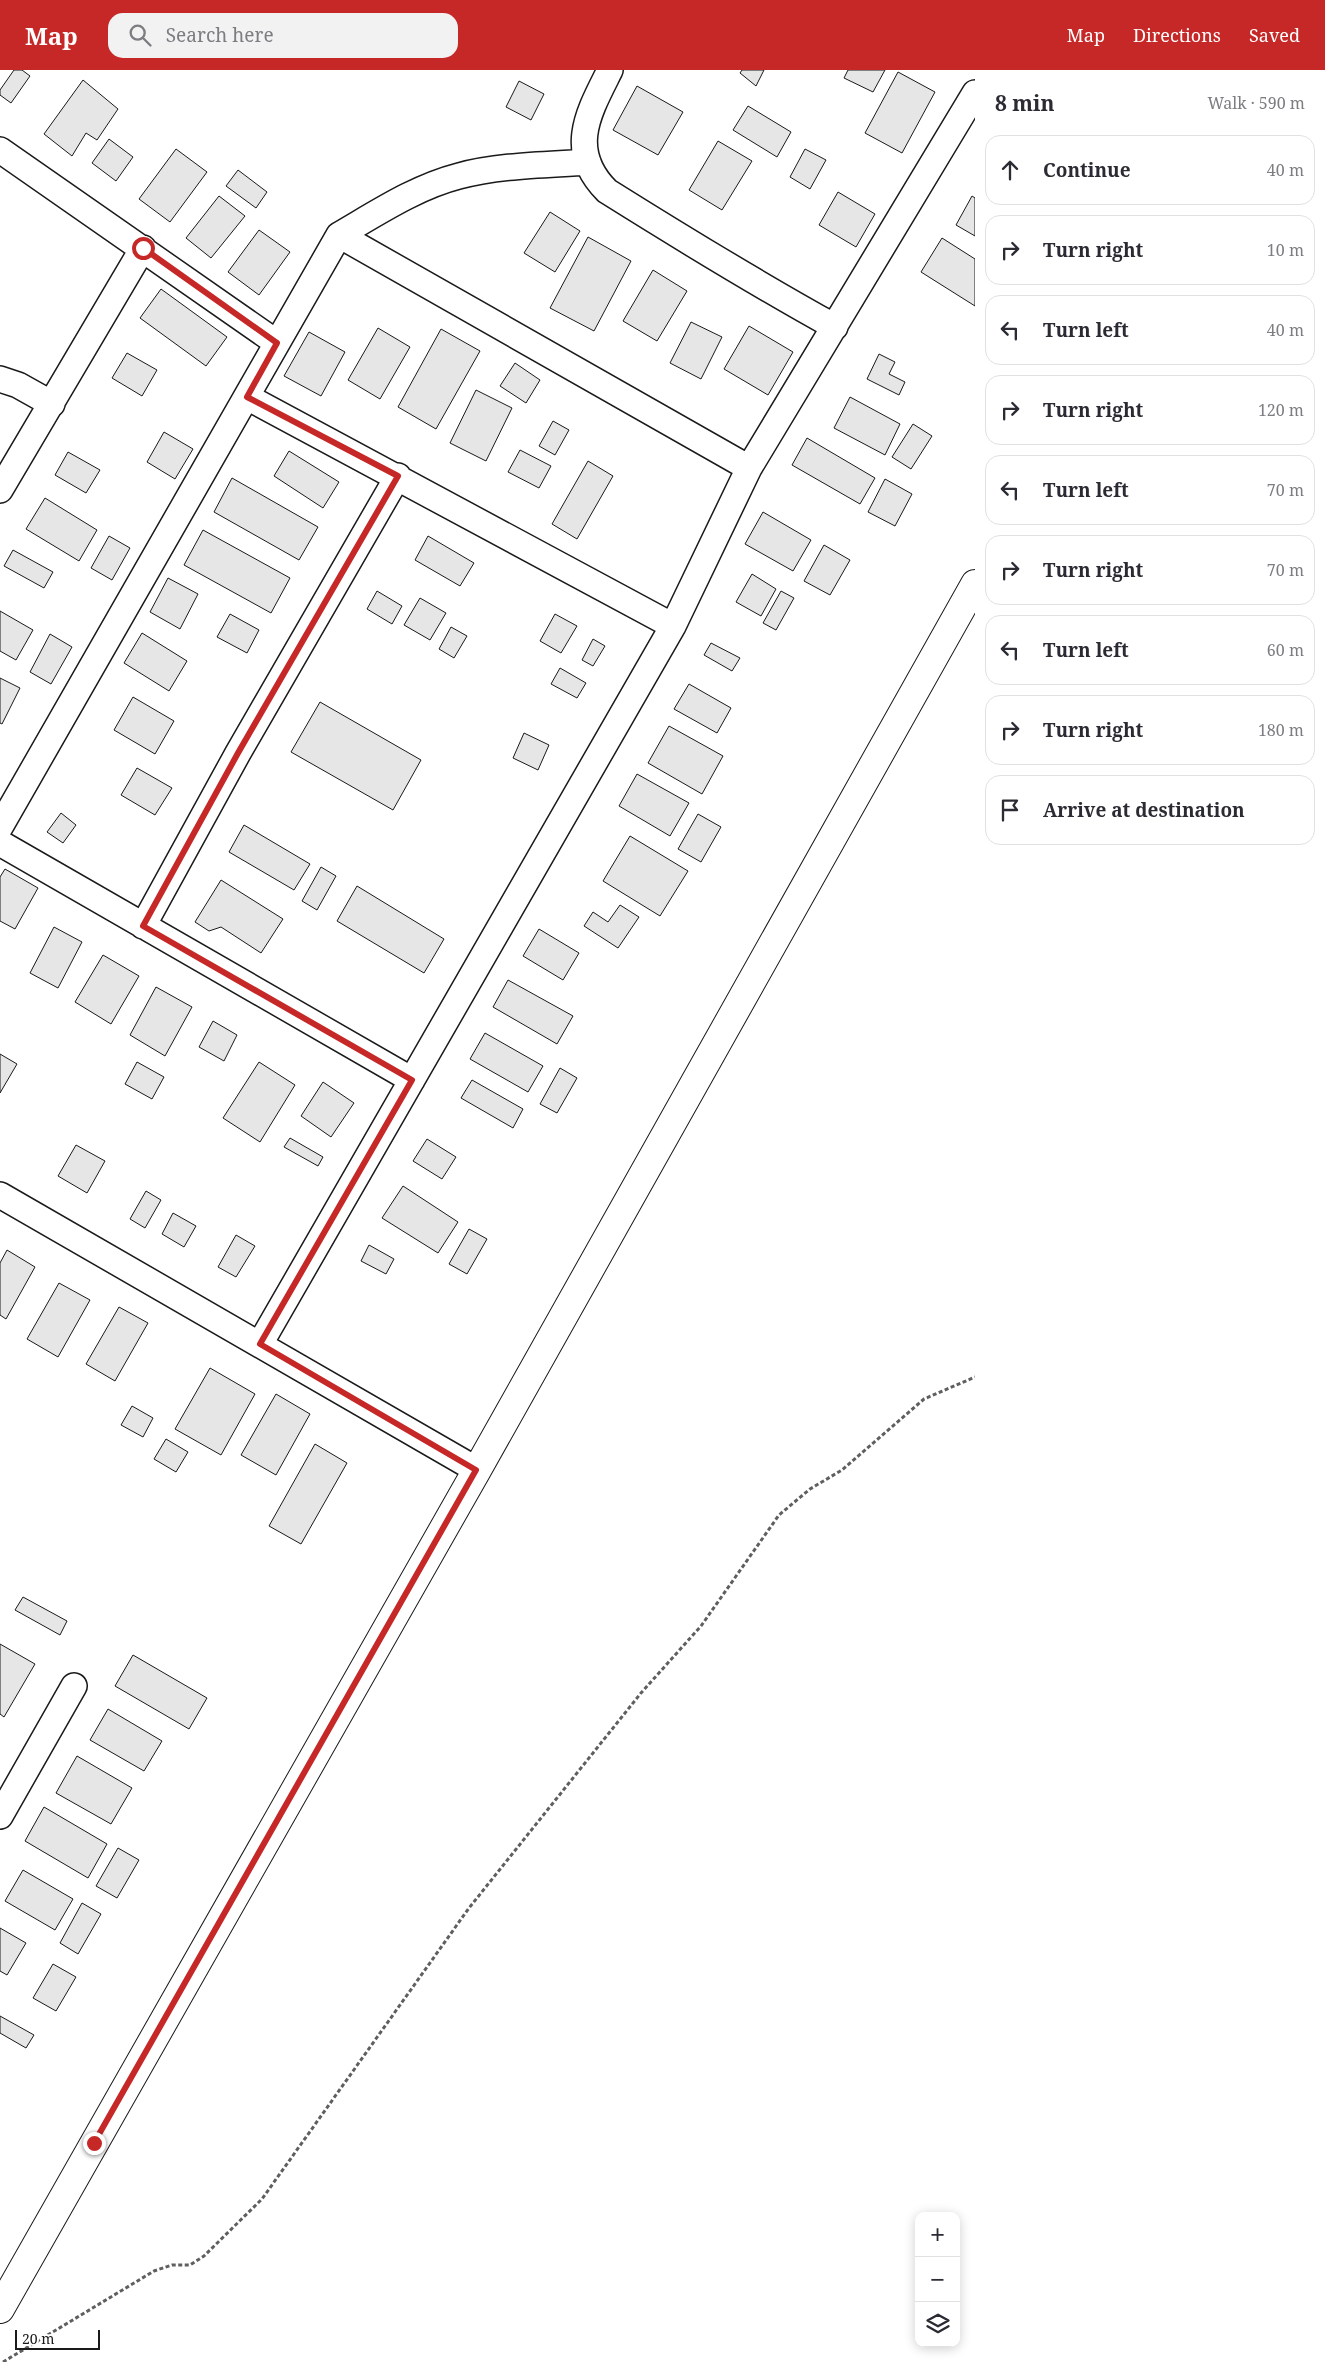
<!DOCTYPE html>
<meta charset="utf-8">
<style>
:root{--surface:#fff;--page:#f2f2f3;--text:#2b2b33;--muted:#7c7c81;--line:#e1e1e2;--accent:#c62828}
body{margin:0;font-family:"Noto Serif",serif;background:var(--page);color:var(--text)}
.controls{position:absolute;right:15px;bottom:15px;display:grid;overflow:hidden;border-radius:10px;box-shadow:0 2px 12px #0003}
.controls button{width:45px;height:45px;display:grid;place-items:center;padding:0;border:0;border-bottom:1px solid var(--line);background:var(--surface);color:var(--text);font:25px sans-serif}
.scale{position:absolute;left:15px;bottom:12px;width:85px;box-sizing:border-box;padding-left:5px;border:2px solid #1a1a1a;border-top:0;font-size:14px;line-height:18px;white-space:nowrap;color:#1a1a1a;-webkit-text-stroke:4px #fff;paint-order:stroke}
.stop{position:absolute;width:15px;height:15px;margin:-11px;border:4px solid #c62828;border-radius:50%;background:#fff}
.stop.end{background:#c62828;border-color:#fff;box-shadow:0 1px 5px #0008}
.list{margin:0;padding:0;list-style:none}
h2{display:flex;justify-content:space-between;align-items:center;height:65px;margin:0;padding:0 20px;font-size:21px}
h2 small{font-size:16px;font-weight:400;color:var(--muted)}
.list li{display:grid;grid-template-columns:32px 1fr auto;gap:15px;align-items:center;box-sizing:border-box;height:70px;margin:0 10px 10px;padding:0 10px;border:1px solid var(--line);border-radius:15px}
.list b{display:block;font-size:19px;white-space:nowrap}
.list em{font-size:16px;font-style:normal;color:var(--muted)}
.icon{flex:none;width:28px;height:28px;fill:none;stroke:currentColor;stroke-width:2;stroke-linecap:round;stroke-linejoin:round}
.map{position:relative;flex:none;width:975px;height:2292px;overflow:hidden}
header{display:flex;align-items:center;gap:30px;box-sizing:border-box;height:70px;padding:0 25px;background:var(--accent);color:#fff}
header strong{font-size:24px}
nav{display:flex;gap:28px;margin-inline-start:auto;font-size:18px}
.search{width:350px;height:45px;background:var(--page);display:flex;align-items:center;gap:12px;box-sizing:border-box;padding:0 18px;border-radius:15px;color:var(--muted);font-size:19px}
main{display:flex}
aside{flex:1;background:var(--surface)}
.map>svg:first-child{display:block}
.building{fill:#e6e6e6;stroke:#1a1a1a}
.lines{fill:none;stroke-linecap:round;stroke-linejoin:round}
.street-casing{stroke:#1a1a1a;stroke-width:28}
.secondary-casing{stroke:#1a1a1a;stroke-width:30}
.path{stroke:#5f5f5f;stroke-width:3;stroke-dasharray:4 2.5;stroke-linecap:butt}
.street{stroke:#fff;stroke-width:25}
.secondary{stroke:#fff;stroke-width:28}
.route{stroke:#c62828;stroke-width:6}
</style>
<header>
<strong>Map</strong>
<div class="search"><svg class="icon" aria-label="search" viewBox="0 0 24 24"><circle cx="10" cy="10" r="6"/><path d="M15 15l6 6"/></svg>Search here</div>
<nav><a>Map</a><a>Directions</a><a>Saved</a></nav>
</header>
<main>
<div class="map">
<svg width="975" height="2292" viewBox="0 0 975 2292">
<rect width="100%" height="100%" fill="#fff"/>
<path class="building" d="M 14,0 L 22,0 L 30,6 L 11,33 L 0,25 L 0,20 Z
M 742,0 L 764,0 L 756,16 L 740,3 Z
M 848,0 L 885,0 L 873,22 L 844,8 Z
M 898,2 L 935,22 L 902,83 L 865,63 Z
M 83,10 L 118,39 L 97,70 L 86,63 L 72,86 L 44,64 Z
M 519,11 L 544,24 L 531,50 L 506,37 Z
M 637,16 L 683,42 L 658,85 L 613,60 Z
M 748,36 L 791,62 L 777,87 L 733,60 Z
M 109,69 L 133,87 L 116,111 L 92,93 Z
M 718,71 L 752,91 L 722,140 L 689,120 Z
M 176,79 L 207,102 L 170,152 L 139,129 Z
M 805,79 L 826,90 L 810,119 L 790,107 Z
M 238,100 L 267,122 L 256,138 L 226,116 Z
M 838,122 L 875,144 L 856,177 L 819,155 Z
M 219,126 L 245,146 L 211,188 L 186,168 Z
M 972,126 L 975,128 L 975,166 L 956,155 Z
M 550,142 L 580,161 L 555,202 L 524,183 Z
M 259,160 L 290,182 L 259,225 L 228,202 Z
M 588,167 L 631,191 L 594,261 L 550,238 Z
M 942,168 L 975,189 L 975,236 L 921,202 Z
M 653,200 L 687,221 L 657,271 L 623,251 Z
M 161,219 L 227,267 L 206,296 L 140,248 Z
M 691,252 L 722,267 L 701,309 L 670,293 Z
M 749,256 L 793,282 L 768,325 L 724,299 Z
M 378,258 L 410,277 L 380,329 L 348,310 Z
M 441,259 L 480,281 L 436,359 L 398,337 Z
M 309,262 L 345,282 L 321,326 L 284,306 Z
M 127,283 L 157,300 L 142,326 L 112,308 Z
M 879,284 L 895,292 L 889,304 L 905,312 L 899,325 L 867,309 Z
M 515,293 L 540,310 L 526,333 L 500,316 Z
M 476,320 L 512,338 L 486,391 L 450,373 Z
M 850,327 L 900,354 L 885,385 L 834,358 Z
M 553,351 L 569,360 L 555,385 L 539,376 Z
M 913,354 L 932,366 L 911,399 L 892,387 Z
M 164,362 L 193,379 L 175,409 L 147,392 Z
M 807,368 L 875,408 L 860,434 L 792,395 Z
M 520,380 L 551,396 L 539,418 L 508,402 Z
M 289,381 L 339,412 L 323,438 L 274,406 Z
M 68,382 L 100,400 L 86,423 L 55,405 Z
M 588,391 L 613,406 L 577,469 L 552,454 Z
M 232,408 L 318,457 L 299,490 L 214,442 Z
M 885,409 L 912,424 L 895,456 L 868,442 Z
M 45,428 L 97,460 L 79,491 L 26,459 Z
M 763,442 L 811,470 L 793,501 L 745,474 Z
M 203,460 L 290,508 L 271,543 L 184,495 Z
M 109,466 L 130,478 L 112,510 L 91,498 Z
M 428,466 L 474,493 L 460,516 L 415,490 Z
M 824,475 L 850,490 L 830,525 L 804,511 Z
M 13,480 L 53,502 L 44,518 L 4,496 Z
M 752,504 L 776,519 L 761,546 L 736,532 Z
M 168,508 L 198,524 L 180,559 L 150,542 Z
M 377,521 L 402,536 L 392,554 L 367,539 Z
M 781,521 L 794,528 L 776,560 L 763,553 Z
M 420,528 L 446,543 L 430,570 L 404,555 Z
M 0,541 L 33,560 L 16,590 L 0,581 Z
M 230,544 L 259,560 L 247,583 L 217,567 Z
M 555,544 L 577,556 L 561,583 L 540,571 Z
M 451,557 L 467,566 L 454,588 L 439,579 Z
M 142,563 L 187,591 L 169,621 L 124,593 Z
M 50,564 L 72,577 L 51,614 L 30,602 Z
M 593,569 L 605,576 L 593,596 L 582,590 Z
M 711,573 L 740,588 L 732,601 L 704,585 Z
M 560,598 L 586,613 L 577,628 L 551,614 Z
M 0,608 L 20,618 L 2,654 L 0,653 Z
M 689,614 L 731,638 L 717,663 L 674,639 Z
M 133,627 L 174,651 L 155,684 L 114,660 Z
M 320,632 L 421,690 L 393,740 L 291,682 Z
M 669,656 L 723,686 L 702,724 L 648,693 Z
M 524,663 L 549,675 L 538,700 L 513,688 Z
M 137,698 L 172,718 L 155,745 L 121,725 Z
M 637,704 L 689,733 L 670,766 L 619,736 Z
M 61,743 L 76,755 L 63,773 L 47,762 Z
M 698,744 L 721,757 L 701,792 L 678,779 Z
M 244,755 L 310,794 L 294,820 L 229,782 Z
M 630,766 L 688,801 L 660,846 L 603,811 Z
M 321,797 L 336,806 L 317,840 L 302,831 Z
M 5,799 L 38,818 L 15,859 L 0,851 L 0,807 Z
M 221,810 L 283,849 L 261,883 L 221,857 L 209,861 L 195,852 Z
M 357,816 L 444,869 L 424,903 L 337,851 Z
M 620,835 L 639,847 L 618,878 L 584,856 L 593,842 L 608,852 Z
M 54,857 L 82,872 L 58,918 L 30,903 Z
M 539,859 L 579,883 L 563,910 L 523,886 Z
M 103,885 L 139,906 L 111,954 L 75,932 Z
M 508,910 L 573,946 L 557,974 L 493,937 Z
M 156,917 L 192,937 L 165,986 L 130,965 Z
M 213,951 L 237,965 L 224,991 L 199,977 Z
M 485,963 L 543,996 L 528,1022 L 470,989 Z
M 0,984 L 17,994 L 0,1023 Z
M 137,992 L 164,1007 L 152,1029 L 125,1014 Z
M 259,992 L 295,1015 L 260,1072 L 223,1048 Z
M 560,998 L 577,1008 L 557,1043 L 540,1034 Z
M 472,1010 L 523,1039 L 513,1058 L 461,1028 Z
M 323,1012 L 354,1033 L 331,1067 L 301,1046 Z
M 290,1068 L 323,1087 L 318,1096 L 284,1077 Z
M 427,1069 L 456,1087 L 442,1109 L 413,1091 Z
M 76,1075 L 105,1091 L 87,1123 L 58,1106 Z
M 403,1116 L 458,1152 L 438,1183 L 382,1148 Z
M 146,1121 L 161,1130 L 145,1158 L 130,1149 Z
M 173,1143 L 196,1156 L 184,1177 L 162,1164 Z
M 469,1159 L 487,1169 L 467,1204 L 449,1194 Z
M 236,1165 L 255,1176 L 236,1207 L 218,1197 Z
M 369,1175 L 394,1189 L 386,1204 L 361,1191 Z
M 7,1180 L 35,1197 L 6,1249 L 0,1245 L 0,1193 Z
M 59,1213 L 90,1230 L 58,1287 L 27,1269 Z
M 119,1237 L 148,1253 L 115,1311 L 86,1294 Z
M 210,1298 L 255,1324 L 221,1385 L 175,1359 Z
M 276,1324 L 310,1344 L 276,1405 L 241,1385 Z
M 132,1336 L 153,1348 L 143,1367 L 121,1355 Z
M 166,1369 L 188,1382 L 176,1402 L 154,1389 Z
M 315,1374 L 347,1393 L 301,1474 L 269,1456 Z
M 23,1527 L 67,1551 L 60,1565 L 15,1540 Z
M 0,1574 L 35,1594 L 4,1647 L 0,1644 Z
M 133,1585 L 207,1628 L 189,1659 L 115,1616 Z
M 108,1639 L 162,1671 L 144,1701 L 90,1670 Z
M 77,1686 L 132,1718 L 111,1754 L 56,1723 Z
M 44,1737 L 107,1774 L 88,1808 L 25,1771 Z
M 118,1778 L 139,1790 L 117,1828 L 96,1816 Z
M 23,1800 L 73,1829 L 55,1860 L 5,1831 Z
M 82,1833 L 101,1844 L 78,1884 L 60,1873 Z
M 0,1858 L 26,1873 L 7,1905 L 0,1901 Z
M 53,1894 L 76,1907 L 56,1941 L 33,1928 Z
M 0,1946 L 34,1965 L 26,1978 L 0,1963 Z"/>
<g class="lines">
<g class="street-casing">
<path id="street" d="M 610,0 C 589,42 566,80 607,121 C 682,168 757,214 835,257
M 0,80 L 277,273
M 339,165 L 749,398
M 0,309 L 18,315 L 52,334
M 247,327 L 673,556
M 0,420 L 143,178
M 0,757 L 339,165 C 377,143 416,117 459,106 C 500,95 545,95 588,92
M 0,773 L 412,1010
M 143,856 L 238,683 L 398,406
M 0,1125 L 477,1400
M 260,1274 L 673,556 L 749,398 L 975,23
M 0,1746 L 74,1616"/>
</g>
<g class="secondary-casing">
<path id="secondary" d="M 0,2239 L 477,1400 L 975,514"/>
</g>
<path class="path" d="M 3,2292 L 154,2201 L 172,2195 L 190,2195 L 204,2186 L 262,2129 L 469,1838 L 641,1623 L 701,1556 L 779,1445 L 810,1419 L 842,1400 L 924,1329 L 975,1307"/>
<use href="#street" class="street"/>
<use href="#secondary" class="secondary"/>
</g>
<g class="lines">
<path class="route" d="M 94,2073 L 476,1400 L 260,1274 L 412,1010 L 143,856 L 238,683 L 398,406 L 247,327 L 277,273 L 143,178"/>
</g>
</svg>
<div class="controls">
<button>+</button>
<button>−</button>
<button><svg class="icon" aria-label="layers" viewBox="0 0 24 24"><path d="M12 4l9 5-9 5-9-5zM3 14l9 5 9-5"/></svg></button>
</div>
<div class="scale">20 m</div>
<div class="stop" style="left:143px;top:178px"></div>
<div class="stop end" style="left:94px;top:2073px"></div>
</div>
<aside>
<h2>8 min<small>Walk · 590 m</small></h2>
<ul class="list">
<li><svg class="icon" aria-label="ahead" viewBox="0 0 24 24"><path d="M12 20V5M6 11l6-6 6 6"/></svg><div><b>Continue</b></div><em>40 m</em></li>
<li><svg class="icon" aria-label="right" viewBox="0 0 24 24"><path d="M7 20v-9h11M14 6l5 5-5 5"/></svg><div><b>Turn right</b></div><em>10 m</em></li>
<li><svg class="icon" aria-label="left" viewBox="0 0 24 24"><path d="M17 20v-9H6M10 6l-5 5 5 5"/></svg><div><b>Turn left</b></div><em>40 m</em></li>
<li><svg class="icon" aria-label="right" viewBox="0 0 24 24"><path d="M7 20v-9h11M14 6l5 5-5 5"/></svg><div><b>Turn right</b></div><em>120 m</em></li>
<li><svg class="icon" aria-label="left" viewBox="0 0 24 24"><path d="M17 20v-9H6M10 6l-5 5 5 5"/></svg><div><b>Turn left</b></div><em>70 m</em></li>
<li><svg class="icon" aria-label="right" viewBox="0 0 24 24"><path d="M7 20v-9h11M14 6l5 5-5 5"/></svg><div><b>Turn right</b></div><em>70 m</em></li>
<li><svg class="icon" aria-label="left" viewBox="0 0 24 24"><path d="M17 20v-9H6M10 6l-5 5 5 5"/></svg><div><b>Turn left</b></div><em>60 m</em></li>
<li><svg class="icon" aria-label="right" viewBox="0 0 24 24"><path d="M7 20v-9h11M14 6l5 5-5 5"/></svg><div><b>Turn right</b></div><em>180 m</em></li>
<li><svg class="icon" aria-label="arrive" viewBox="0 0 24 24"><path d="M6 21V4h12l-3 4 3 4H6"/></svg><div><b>Arrive at destination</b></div></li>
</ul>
</aside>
</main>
